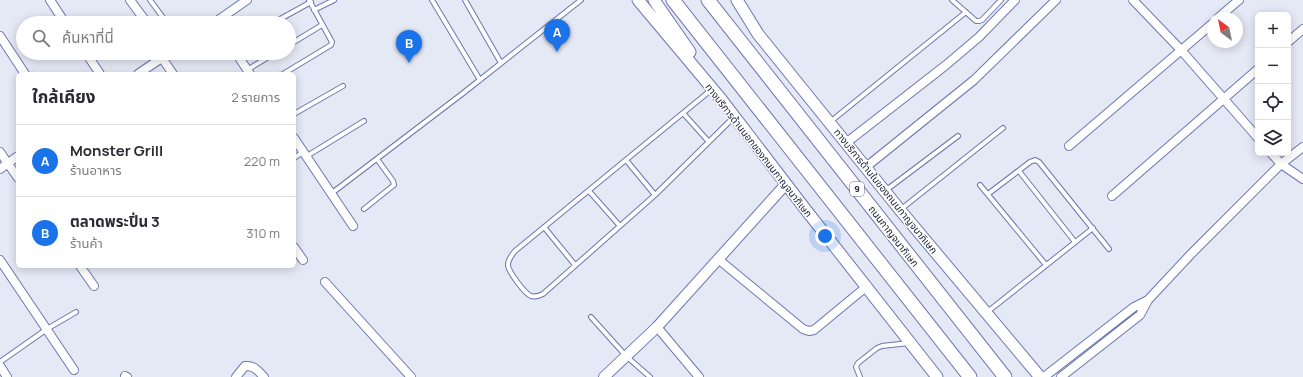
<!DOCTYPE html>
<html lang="th">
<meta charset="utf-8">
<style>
:root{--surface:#fff;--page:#f7f7f7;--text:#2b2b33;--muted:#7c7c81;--line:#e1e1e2;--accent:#1a73e8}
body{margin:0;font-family:Manrope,"Noto Sans Thai",sans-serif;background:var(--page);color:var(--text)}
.controls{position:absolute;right:12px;top:12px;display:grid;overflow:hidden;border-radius:6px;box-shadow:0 2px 10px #0003}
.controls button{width:36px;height:36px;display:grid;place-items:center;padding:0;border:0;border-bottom:1px solid var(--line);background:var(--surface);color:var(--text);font:20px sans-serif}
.compass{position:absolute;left:1207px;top:12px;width:36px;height:36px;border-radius:50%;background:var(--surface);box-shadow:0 2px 10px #0003;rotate:327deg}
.you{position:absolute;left:825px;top:236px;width:14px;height:14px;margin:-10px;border:3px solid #fff;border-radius:50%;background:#1a73e8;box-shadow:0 0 0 6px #1a73e833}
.badge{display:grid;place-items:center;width:26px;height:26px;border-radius:50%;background:var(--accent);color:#fff;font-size:13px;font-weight:700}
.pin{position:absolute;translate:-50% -33px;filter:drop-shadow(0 1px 2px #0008)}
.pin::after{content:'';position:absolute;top:21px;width:14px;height:12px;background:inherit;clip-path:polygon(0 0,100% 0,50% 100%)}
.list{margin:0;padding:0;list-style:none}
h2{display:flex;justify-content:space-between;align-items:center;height:52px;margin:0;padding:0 16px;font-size:17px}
h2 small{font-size:13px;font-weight:400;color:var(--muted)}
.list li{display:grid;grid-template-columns:26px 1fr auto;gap:12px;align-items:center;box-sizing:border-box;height:72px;padding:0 16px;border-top:1px solid var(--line)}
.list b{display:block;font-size:15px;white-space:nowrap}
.list p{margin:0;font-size:13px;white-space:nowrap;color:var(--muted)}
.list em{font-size:13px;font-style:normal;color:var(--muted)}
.icon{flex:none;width:22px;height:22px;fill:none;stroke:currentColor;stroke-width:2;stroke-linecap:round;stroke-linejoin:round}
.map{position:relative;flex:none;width:1303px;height:377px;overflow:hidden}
.search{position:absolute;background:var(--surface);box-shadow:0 2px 10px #0003;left:16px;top:16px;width:280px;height:44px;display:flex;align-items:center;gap:10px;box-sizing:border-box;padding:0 14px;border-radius:22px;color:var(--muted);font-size:15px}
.panel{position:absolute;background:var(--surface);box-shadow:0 2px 10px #0003;left:16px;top:72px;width:280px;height:196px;border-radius:6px}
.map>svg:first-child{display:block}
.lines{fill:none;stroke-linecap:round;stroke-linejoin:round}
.service-casing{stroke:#6e76b0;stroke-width:6}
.minor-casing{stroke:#6e76b0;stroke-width:10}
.tertiary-casing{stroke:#6e76b0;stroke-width:12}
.secondary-casing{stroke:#6e76b0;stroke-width:13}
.trunk-casing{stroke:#6e76b0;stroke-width:15}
.service{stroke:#fff;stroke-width:4}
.minor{stroke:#fff;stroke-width:8}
.tertiary{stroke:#fff;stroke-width:10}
.secondary{stroke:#fff;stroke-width:11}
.trunk{stroke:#fff;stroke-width:13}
.labels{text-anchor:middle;stroke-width:3;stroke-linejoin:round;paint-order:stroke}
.shield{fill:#fff;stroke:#5f6171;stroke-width:1}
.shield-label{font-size:9px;font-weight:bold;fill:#1a1d34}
.street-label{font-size:10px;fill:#1a1d34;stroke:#fff}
</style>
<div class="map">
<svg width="1303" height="377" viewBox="0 0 1303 377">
<rect width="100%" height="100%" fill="#e5e8f5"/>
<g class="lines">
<g class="service-casing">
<path id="service" d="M 150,0 L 167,23
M 432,0 L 480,80
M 465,0 L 501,63
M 952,0 L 976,21 L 979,21 L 982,20 L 1001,0
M 314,10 L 334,0
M 273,23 L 311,2
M 289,45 L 322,25
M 247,70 L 275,53
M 283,74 L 331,45 L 332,42 L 309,0
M 711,90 L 515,251 C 512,255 508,259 508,265 C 508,271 525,294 531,296 C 535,297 539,296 543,294 L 655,195 L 733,118
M 683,113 L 709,142
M 294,114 L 343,86
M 830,122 L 966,12
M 307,156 L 364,121
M 294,158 L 303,152
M 626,160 L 655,195
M 1019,171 L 1075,242
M 980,185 L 1046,265
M 589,191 L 620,226
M 885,191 L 958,136
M 332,193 L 462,94 L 581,0
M 988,194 L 1030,162 L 1035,160 L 1039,162 L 1109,249
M 364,209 L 394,185 L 393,181 L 377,159
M 900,210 L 1003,128
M 544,227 L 575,265
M 986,313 L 1093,228
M 591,317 L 626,356 L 650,377
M 0,362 L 47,329 L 76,312
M 860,377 L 856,367 L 858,363 L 877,348 L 882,346 L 909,343"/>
</g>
<g class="minor-casing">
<path id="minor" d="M 50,0 L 65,23
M 130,0 L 147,23
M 1133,0 L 1181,50 L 1258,138
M 1218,18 L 1239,0
M 214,23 L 247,0
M 0,36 L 25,74
M 1288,42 L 1303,29
M 86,53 L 100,74
M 236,53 L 250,74
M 162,58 L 173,74
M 138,74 L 169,53
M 294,138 L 353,226
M 846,143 L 946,65 L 979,37 L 1015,0
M 1069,146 L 1213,23
M 0,152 L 18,178
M 1271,153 L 1281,164 L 1303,179
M 866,167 L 974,80 L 1056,0
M 0,169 L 18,156
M 1112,196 L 1258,69
M 294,247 L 303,260
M 718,259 L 803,329 L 809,331 L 814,330 L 866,287
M 0,260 L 74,370
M 80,266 L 94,286
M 325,282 L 411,377
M 657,327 L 699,377
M 0,366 L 7,377
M 125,376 L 127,377
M 236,377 L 245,366 C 254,365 258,371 264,377
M 1044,377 L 1134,307 L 1148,300
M 1061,377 L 1140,315 L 1148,300 L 1191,254 L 1281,164 L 1303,147"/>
</g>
<g class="tertiary-casing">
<path id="tertiary" d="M 604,377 L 657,327 L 786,184"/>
</g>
<g class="secondary-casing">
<path id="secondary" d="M 638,0 L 721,99 L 806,210 L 937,377
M 654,0 L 690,52
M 737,0 L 758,34 L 900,210 L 1040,377"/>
</g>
<g class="trunk-casing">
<path id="trunk" d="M 673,0 L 970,377
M 708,0 L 1005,377"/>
</g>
<use href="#service" class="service"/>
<use href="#minor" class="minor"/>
<use href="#tertiary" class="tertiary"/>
<use href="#secondary" class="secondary"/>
<use href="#trunk" class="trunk"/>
</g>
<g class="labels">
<rect class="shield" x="850" y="182" width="14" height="14" rx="3"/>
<g class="shield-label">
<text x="857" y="192">9</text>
</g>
<g class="street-label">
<text transform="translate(759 150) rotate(52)" y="4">ทางบริการด้านนอกของถนนกาญจนาภิเษก</text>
<text transform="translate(886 191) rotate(51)" y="4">ทางบริการด้านในของถนนกาญจนาภิเษก</text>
<text transform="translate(894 236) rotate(52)" y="4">ถนนกาญจนาภิเษก</text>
</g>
</g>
</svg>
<div class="controls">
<button>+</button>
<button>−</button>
<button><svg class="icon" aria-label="locate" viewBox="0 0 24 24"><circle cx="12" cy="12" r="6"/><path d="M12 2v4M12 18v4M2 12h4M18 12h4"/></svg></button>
<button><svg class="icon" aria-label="layers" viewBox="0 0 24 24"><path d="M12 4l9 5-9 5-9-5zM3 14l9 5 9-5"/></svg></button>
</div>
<svg class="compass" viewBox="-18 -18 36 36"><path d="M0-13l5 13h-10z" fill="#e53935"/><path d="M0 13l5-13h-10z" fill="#7c7c81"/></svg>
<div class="you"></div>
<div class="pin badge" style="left:557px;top:52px">A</div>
<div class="pin badge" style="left:409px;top:63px">B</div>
<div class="search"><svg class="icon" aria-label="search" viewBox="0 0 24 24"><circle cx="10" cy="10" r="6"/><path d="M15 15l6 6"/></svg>ค้นหาที่นี่</div>
<section class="panel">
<h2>ใกล้เคียง<small>2 รายการ</small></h2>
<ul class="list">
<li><span class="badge">A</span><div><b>Monster Grill</b><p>ร้านอาหาร</p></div><em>220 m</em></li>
<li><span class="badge">B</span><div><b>ตลาดพระปิ่น 3</b><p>ร้านค้า</p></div><em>310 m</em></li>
</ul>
</section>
</div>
